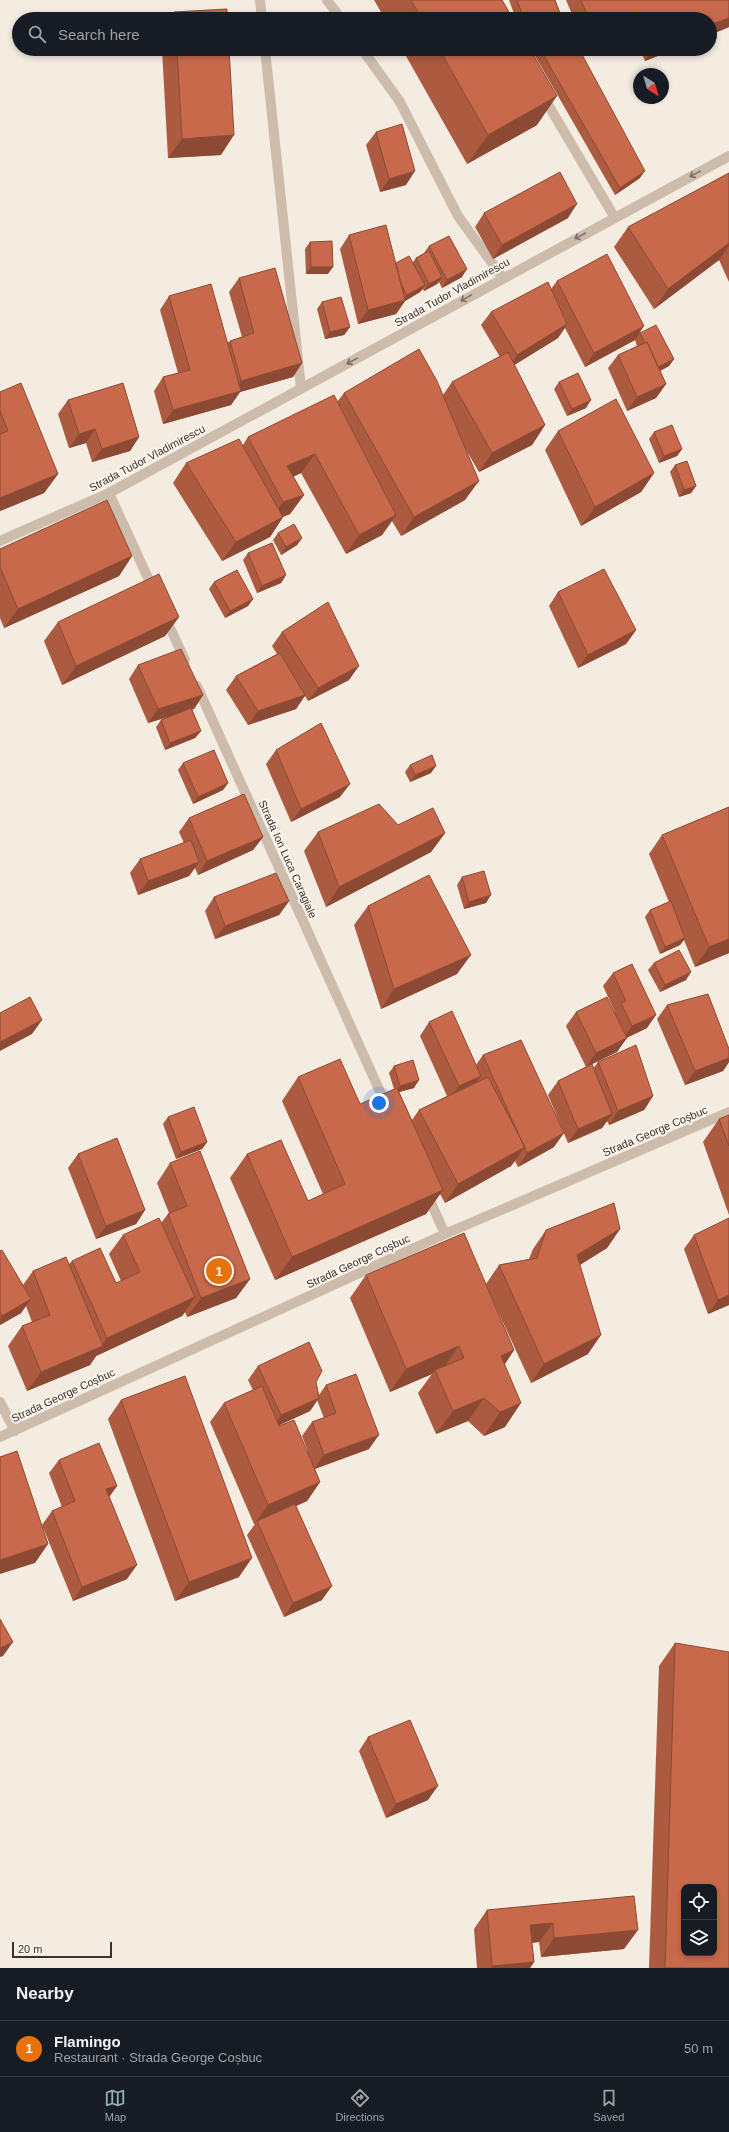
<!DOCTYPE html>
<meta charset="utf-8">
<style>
:root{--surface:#171b24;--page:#20242c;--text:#f1f3f6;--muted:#9ea1a6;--line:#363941;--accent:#92aeb2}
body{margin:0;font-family:Arial,sans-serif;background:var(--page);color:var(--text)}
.controls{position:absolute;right:12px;bottom:12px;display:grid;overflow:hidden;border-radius:8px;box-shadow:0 2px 6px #0003}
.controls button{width:36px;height:36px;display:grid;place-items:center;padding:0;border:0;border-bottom:1px solid var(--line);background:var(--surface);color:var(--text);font:20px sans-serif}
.compass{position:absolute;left:633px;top:68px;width:36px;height:36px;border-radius:50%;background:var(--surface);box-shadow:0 2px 6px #0003;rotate:143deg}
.scale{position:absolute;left:12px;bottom:10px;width:100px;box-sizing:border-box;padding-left:4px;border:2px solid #3b302b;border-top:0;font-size:11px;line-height:14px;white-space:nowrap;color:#3b302b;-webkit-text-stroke:3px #fbf5ee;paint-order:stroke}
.you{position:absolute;left:379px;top:1103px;width:14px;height:14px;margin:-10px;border:3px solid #fff;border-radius:50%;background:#1a73e8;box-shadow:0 0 0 6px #1a73e833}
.badge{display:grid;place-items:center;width:26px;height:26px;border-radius:50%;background:var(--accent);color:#fff;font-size:13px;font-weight:700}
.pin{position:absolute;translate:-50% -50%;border:2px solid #fff;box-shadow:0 1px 4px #0006}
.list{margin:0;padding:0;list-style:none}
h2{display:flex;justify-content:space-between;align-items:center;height:52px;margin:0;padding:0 16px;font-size:17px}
h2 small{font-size:13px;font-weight:400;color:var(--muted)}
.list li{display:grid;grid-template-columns:26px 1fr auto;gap:12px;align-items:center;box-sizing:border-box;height:56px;padding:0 16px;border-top:1px solid var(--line)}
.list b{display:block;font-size:15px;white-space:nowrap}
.list p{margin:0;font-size:13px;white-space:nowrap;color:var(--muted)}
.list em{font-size:13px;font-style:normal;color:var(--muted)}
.icon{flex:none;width:22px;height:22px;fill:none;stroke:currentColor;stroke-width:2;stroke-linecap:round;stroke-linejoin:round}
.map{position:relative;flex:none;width:729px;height:1968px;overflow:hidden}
.search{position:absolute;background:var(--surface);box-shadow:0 2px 6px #0003;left:12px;right:12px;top:12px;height:44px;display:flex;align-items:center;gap:10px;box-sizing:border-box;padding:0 14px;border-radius:22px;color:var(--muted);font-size:15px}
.sheet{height:108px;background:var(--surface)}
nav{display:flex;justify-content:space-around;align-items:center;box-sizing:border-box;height:56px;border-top:1px solid var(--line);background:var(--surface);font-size:11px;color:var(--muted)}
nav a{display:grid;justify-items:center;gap:2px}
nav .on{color:var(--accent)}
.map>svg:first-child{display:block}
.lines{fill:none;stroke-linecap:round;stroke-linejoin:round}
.lane{stroke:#cdbbac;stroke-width:10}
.street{stroke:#cdbbac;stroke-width:10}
.wall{fill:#ac5a40;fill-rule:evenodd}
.shaded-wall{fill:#8c4a34}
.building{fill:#c8694b;stroke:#8c4a34;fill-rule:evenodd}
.oneway{stroke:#7d6f65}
.labels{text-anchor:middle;stroke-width:4;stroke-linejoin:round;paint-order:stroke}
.street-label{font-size:11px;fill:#3b302b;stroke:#fbf5ee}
</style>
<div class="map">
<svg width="729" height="1968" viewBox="0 0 729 1968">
<rect width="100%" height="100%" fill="#f4ebe1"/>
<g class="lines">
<path class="lane" d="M 327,0 L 341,19
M 362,49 L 400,102 L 458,216 L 503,278"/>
<path class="street" d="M 260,0 L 262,19
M 265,49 L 301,388
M 543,96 L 615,218
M 109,493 L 154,591
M 0,541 L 109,493 L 729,156
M 165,617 L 185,660
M 197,686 L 387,1107
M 427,1194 L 445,1234
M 0,1402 L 15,1431
M 0,1437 L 445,1234 L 729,1112"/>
</g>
<path class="wall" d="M 374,0 L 502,0 L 513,19 L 385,19 Z
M 509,0 L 555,0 L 560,13 L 563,19 L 516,19 Z
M 566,0 L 729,0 L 729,27 L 710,35 L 710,19 L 574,19 Z
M 174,12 L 227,19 L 170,19 Z
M 162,49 L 229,49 L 221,155 L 168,158 Z
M 402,49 L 530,49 L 537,125 L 467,164 Z
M 531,49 L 579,49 L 640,178 L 615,195 Z
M 640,49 L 675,49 L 645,61 Z
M 376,132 L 406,185 L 380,192 L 366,145 Z
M 729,173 L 729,282 L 719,260 L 654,309 L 614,247 L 628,227 Z
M 484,213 L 568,218 L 493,259 L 475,227 Z
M 349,235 L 396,263 L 413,262 L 416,258 L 424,253 L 429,246 L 462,277 L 442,288 L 439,282 L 437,284 L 424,291 L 423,289 L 420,292 L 405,301 L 396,314 L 358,324 L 340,249 Z
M 310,242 L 328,274 L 306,274 L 305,249 Z
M 239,278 L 302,363 L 293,377 L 240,392 L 231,405 L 163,424 L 154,391 L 163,377 L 178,373 L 160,310 L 169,296 L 227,343 L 230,341 L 242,337 L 229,292 Z
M 557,281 L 640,333 L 674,359 L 669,366 L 660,371 L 666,384 L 656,398 L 627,411 L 608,368 L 618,355 L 637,346 L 635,340 L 585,367 L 565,328 L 558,338 L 514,365 L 545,425 L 532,445 L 479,472 L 465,448 L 465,500 L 401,536 L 392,521 L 382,535 L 346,554 L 301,473 L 293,477 L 304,495 L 290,514 L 283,517 L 270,537 L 222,561 L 173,483 L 186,463 L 243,445 L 248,437 L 337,402 L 344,393 L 443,395 L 452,382 L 500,357 L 481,325 L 491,312 L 551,289 Z
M 322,302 L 350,327 L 344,335 L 325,339 L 317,309 Z
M 559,382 L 586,408 L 567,416 L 554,389 Z
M 0,392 L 58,474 L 44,493 L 0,511 Z
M 68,400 L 139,437 L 130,451 L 92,462 L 86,443 L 69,448 L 58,414 Z
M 558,431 L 654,473 L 641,492 L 581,526 L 545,450 Z
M 654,432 L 682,449 L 677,456 L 659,463 L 649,439 Z
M 675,465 L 696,486 L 691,493 L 679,497 L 670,472 Z
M 278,533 L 302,538 L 297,545 L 281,555 L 273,540 Z
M 0,549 L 132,556 L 119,576 L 4,628 L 0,618 Z
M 248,553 L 286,575 L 281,583 L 257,593 L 243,560 Z
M 214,582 L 253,599 L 248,606 L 225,618 L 209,589 Z
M 558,592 L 636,630 L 626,644 L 578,668 L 549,606 Z
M 179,617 L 165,636 L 62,685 L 44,641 L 58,622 Z
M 282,632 L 349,680 L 308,701 L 305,696 L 296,709 L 248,725 L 226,690 L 236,676 L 277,654 L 272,646 Z
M 138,665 L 203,695 L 194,709 L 192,709 L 201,731 L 195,738 L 165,750 L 156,727 L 161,720 L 174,715 L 148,723 L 129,679 Z
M 276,750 L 340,797 L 291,822 L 266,764 Z
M 183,763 L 228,783 L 223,790 L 193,804 L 178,770 Z
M 410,765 L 431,773 L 410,782 L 405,772 Z
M 729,807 L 729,953 L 695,967 L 684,940 L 680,945 L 660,954 L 645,917 L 650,910 L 669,902 L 649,854 L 662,835 Z
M 189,818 L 263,837 L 253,850 L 198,875 L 195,868 L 189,876 L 138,895 L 130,873 L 140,859 L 184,843 L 179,832 Z
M 398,825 L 445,833 L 431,852 L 326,907 L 304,851 L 318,832 Z
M 462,877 L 486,903 L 464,909 L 457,885 Z
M 214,897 L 289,901 L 279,915 L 215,939 L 205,911 Z
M 368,906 L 457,974 L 381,1009 L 354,925 Z
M 654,963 L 686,980 L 660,992 L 648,970 Z
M 613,973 L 647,1028 L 626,1038 L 617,1052 L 592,1064 L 593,1069 L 598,1062 L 653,1096 L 644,1110 L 609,1125 L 607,1121 L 602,1128 L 568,1143 L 548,1095 L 558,1081 L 586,1067 L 566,1026 L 576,1012 L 614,1013 L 615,1012 L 603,986 Z
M 667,1005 L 729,1049 L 729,1062 L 723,1071 L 685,1085 L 657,1019 Z
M 429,1022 L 476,1065 L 483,1055 L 554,1147 L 518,1167 L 515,1161 L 511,1166 L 445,1203 L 440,1194 L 426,1214 L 275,1280 L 230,1178 L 247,1154 L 308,1201 L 323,1194 L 282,1101 L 298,1077 L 360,1104 L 394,1089 L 389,1073 L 394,1066 L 414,1088 L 399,1092 L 412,1120 L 419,1110 L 447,1096 L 420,1036 Z
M 729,1115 L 729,1215 L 703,1142 L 719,1119 Z
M 168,1117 L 207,1142 L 202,1149 L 176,1159 L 163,1124 Z
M 78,1154 L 145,1210 L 136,1224 L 96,1239 L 68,1168 Z
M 170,1163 L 250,1279 L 236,1298 L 187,1317 L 185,1312 L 182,1316 L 96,1356 L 90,1365 L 27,1391 L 8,1346 L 22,1326 L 32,1322 L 26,1306 L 21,1313 L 0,1325 L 0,1251 L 23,1285 L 33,1271 L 69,1264 L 72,1261 L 116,1283 L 121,1281 L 109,1254 L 123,1235 L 161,1223 L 168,1214 L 169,1213 L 157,1183 Z
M 620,1229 L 607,1248 L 580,1265 L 588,1354 L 531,1383 L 489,1292 L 514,1350 L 505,1364 L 505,1427 L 484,1436 L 468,1421 L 436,1434 L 418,1393 L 432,1374 L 390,1392 L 350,1298 L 366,1275 L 486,1284 L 499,1265 L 529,1259 L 533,1249 L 546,1230 Z
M 694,1235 L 729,1305 L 708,1314 L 684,1249 Z
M 258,1366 L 316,1382 L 319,1395 L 326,1385 L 369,1449 L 315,1469 L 320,1482 L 307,1501 L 296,1506 L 322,1600 L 284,1617 L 247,1535 L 255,1524 L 254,1524 L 210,1422 L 224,1403 L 253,1390 L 248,1380 ZM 317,1400 L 324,1418 L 312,1422 L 302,1436 L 308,1452 L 279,1425 L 310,1411 Z
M 121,1400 L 239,1577 L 175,1601 L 108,1419 Z
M 59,1460 L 117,1486 L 109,1496 L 127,1579 L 73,1601 L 42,1525 L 52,1511 L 62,1507 L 49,1473 Z
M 675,1643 L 729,1968 L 649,1968 L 659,1666 Z
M 368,1737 L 428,1800 L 386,1818 L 359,1751 Z
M 634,1896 L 624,1949 L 541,1957 L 539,1942 L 532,1943 L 534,1962 L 530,1968 L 477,1968 L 474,1929 L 487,1910 Z"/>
<path class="shaded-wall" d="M 640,12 L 635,19 L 622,19 Z
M 729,18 L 729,27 L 710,35 L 710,25 Z
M 653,49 L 675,49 L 645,61 Z
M 557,96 L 537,125 L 467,164 L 488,135 Z
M 234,135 L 221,155 L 168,158 L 182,139 Z
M 415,171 L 406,185 L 380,192 L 389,179 Z
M 645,171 L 640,178 L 615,195 L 620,188 Z
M 577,204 L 568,218 L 493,259 L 502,245 Z
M 729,243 L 729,246 L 719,260 L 654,309 L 668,289 Z
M 311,267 L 333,267 L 328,274 L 306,274 Z
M 467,269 L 462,277 L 442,288 L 447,280 Z
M 442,277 L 437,284 L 424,291 L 429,284 Z
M 425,285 L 420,292 L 405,301 L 396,314 L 358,324 L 368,310 L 403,301 L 407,295 Z
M 567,324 L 558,338 L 508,369 L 517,355 Z
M 644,326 L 635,340 L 585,367 L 594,353 Z
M 350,327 L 344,335 L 325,339 L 330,332 Z
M 674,359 L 669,366 L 652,375 L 657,368 Z
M 302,363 L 293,377 L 240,392 L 231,405 L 163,424 L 173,410 L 233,393 L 241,381 Z
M 666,384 L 656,398 L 627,411 L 637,397 Z
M 591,400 L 586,408 L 567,416 L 572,409 Z
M 545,425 L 532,445 L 479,472 L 492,453 Z
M 95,429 L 86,443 L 69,448 L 79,434 Z
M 139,437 L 130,451 L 92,462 L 102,449 Z
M 682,449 L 677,456 L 659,463 L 664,456 Z
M 315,454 L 301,473 L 274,485 L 287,466 Z
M 654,473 L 641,492 L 581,526 L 595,507 Z
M 58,474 L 44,493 L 0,511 L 0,498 Z
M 479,481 L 465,500 L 401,536 L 414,517 Z
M 696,486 L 691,493 L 679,497 L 684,490 Z
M 304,495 L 290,514 L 269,521 L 283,502 Z
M 396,515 L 382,535 L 346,554 L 359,535 Z
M 283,517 L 270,537 L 222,561 L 236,542 Z
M 302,538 L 297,545 L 281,555 L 286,547 Z
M 132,556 L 119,576 L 4,628 L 18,609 Z
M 286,575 L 281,583 L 257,593 L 262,586 Z
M 253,599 L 248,606 L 225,618 L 230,611 Z
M 179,617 L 165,636 L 62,685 L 76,666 Z
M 636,630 L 626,644 L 578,668 L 588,655 Z
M 359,666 L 349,680 L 308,701 L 318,688 Z
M 203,695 L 194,709 L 148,723 L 158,709 Z
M 305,695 L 296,709 L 248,725 L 258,711 Z
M 201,731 L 195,738 L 165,750 L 170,743 Z
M 436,766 L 431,773 L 410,782 L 415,775 Z
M 228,783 L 223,790 L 193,804 L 198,797 Z
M 350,784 L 340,797 L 291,822 L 301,809 Z
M 445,833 L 431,852 L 326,907 L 339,887 Z
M 263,837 L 253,850 L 198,875 L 207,861 Z
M 199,862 L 189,876 L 138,895 L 148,881 Z
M 491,895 L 486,903 L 464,909 L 469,902 Z
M 289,901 L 279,915 L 215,939 L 225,926 Z
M 685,938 L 680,945 L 660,954 L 665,947 Z
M 729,939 L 729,953 L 695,967 L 709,947 Z
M 471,955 L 457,974 L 381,1009 L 394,989 Z
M 691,972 L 686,980 L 660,992 L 665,985 Z
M 656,1015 L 647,1028 L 622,1040 L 632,1026 Z
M 42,1020 L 32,1034 L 0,1051 L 0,1042 Z
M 627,1038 L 617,1052 L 586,1067 L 596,1053 Z
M 729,1058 L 729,1062 L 723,1071 L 685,1085 L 695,1071 Z
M 481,1076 L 471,1090 L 449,1100 L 459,1086 Z
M 419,1080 L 414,1088 L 395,1093 L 400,1086 Z
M 653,1096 L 644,1110 L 609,1125 L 618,1111 Z
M 612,1114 L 602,1128 L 568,1143 L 578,1129 Z
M 564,1133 L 554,1147 L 518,1167 L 527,1153 Z
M 207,1142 L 202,1149 L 176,1159 L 181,1152 Z
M 525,1147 L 511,1166 L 445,1203 L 458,1184 Z
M 443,1190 L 426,1214 L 275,1280 L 292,1257 Z
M 145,1210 L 136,1224 L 96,1239 L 106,1226 Z
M 620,1229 L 607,1248 L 563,1275 L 577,1255 Z
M 250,1279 L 236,1298 L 187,1317 L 201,1298 Z
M 729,1295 L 729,1305 L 708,1314 L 718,1300 Z
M 195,1297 L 182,1316 L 96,1356 L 90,1365 L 27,1391 L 41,1372 L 101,1346 L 107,1338 Z
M 31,1299 L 21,1313 L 0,1325 L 0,1319 L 2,1316 Z
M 601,1335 L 588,1354 L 531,1383 L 544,1364 Z
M 459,1346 L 443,1369 L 435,1370 L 432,1374 L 390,1392 L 406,1369 Z
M 514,1350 L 498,1374 L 501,1356 Z
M 319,1398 L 310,1411 L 271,1429 L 281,1415 Z
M 484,1398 L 468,1421 L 436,1434 L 453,1411 Z
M 521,1403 L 505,1427 L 484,1436 L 500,1412 Z
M 379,1435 L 369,1449 L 314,1469 L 324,1455 Z
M 320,1482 L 307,1501 L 258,1523 L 257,1521 L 254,1524 L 268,1505 Z
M 117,1486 L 107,1500 L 106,1489 Z
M 48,1544 L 35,1563 L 0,1574 L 0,1560 Z
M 252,1558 L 239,1577 L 175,1601 L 189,1582 Z
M 137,1565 L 127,1579 L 73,1601 L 82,1587 Z
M 332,1586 L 322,1600 L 284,1617 L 293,1603 Z
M 13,1642 L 3,1656 L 0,1657 L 0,1648 Z
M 438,1786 L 428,1800 L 386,1818 L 396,1804 Z
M 553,1923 L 539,1942 L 517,1944 L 530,1925 Z
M 638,1930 L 624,1949 L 541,1957 L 554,1938 Z
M 534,1962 L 530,1968 L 491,1968 L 492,1966 Z"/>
<path class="building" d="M 411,0 L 502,0 L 513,19 L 422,19 Z
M 517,0 L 555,0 L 560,13 L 563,19 L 524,19 Z
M 581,0 L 729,0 L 729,18 L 710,25 L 710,19 L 643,19 L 640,12 L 622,19 L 589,19 Z
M 227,9 L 227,19 L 175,19 L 174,12 Z
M 177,49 L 229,49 L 234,135 L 182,139 Z
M 439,49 L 530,49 L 557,96 L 488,135 Z
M 540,49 L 579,49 L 645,171 L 620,188 Z
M 402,124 L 415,171 L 389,179 L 376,132 Z
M 560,172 L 577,204 L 502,245 L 484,213 Z
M 729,173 L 729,243 L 668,289 L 628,227 Z
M 386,225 L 405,300 L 368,310 L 349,235 Z
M 449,236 L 467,269 L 447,280 L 429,246 Z
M 332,241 L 333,267 L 311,267 L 310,242 Z
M 429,251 L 442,277 L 429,284 L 416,258 Z
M 607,254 L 644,326 L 594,353 L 557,281 Z
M 409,256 L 425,285 L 407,295 L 401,284 L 396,263 Z
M 275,268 L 302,363 L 241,381 L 230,341 L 254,333 L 239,278 Z
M 548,282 L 567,324 L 517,355 L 491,312 Z
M 211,284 L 241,391 L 173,410 L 163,377 L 190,370 L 169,296 Z
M 341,297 L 350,327 L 330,332 L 322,302 Z
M 656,325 L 674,359 L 658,367 L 647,342 L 645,343 L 640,333 Z
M 647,342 L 666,384 L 637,397 L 618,355 Z
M 419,349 L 437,381 L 479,481 L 414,517 L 344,393 Z
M 508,352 L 545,425 L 492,453 L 452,382 Z
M 578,373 L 591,400 L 572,409 L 559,382 Z
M 21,383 L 58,474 L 0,498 L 0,434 L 8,431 L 0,411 L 0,392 Z
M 123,383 L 139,437 L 102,449 L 95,429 L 79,434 L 68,400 Z
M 334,395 L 396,515 L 359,535 L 315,454 L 287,466 L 304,495 L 283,502 L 248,437 Z
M 616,399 L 654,473 L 595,507 L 558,431 Z
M 672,425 L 682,449 L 664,456 L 654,432 Z
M 239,439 L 283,517 L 236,542 L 186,463 Z
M 687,461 L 696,486 L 684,490 L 675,465 Z
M 107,500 L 132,556 L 18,609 L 0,567 L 0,549 Z
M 294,524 L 302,538 L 286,547 L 278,533 Z
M 272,543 L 286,575 L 262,586 L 248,553 Z
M 604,569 L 636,630 L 588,655 L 558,592 Z
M 237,570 L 253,599 L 230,611 L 214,582 Z
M 159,574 L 179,617 L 76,666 L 58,622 Z
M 328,602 L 359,666 L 318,688 L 282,632 Z
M 181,649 L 203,695 L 158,709 L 138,665 Z
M 280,653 L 305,695 L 258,711 L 236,676 Z
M 191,708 L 201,731 L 170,743 L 161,720 Z
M 321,723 L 350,784 L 301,809 L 276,750 Z
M 214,750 L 228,783 L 198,797 L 183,763 Z
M 432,755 L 436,766 L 415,775 L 410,765 Z
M 244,794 L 263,837 L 207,861 L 189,818 Z
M 379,804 L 398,825 L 433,808 L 445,833 L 339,887 L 318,832 Z
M 729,807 L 729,939 L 709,947 L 662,835 Z
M 191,840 L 199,862 L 148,881 L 140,859 Z
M 484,871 L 491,895 L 469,902 L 462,877 Z
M 276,873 L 289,901 L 225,926 L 214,897 Z
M 429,875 L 471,955 L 394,989 L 368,906 Z
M 671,901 L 685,938 L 665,947 L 650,910 Z
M 679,950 L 691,972 L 665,985 L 654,963 Z
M 632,964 L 656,1015 L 632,1026 L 621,1003 L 626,1001 L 613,973 Z
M 708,994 L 729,1049 L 729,1058 L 695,1071 L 667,1005 Z
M 30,997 L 42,1020 L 0,1042 L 0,1013 Z
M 607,997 L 627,1038 L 596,1053 L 576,1012 Z
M 452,1011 L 481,1076 L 459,1086 L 429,1022 Z
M 521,1040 L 564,1133 L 527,1153 L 483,1055 Z
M 636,1045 L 653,1096 L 618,1111 L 598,1062 Z
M 340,1059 L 360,1104 L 397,1088 L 443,1190 L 292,1257 L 247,1154 L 281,1140 L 308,1201 L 345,1184 L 298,1077 Z
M 413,1060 L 419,1080 L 400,1086 L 394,1066 Z
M 592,1064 L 612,1114 L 578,1129 L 558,1081 Z
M 488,1077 L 525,1147 L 458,1184 L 419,1110 Z
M 194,1107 L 207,1142 L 181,1152 L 168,1117 Z
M 729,1115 L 729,1146 L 719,1119 Z
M 117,1138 L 145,1210 L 106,1226 L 78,1154 Z
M 200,1151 L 250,1279 L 201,1298 L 168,1214 L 187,1206 L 170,1163 Z
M 614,1203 L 620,1229 L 577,1255 L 601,1335 L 544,1364 L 499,1265 L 537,1258 L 546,1230 Z
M 159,1218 L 195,1297 L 107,1338 L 72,1261 L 100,1248 L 116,1283 L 140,1272 L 123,1235 Z
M 729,1218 L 729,1295 L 718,1300 L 694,1235 Z
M 464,1233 L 514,1350 L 501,1356 L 521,1403 L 500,1412 L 484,1398 L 453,1411 L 435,1370 L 464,1358 L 459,1346 L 406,1369 L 366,1275 Z
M 2,1250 L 31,1299 L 2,1316 L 0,1312 L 0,1251 Z
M 66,1257 L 103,1346 L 41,1372 L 22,1326 L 50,1315 L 33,1271 Z
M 309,1342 L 322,1371 L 316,1382 L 319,1398 L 281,1415 L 258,1366 Z
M 356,1374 L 379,1435 L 324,1455 L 312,1422 L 336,1413 L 326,1385 Z
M 185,1376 L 252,1558 L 189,1582 L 121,1400 Z
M 262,1386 L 279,1426 L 294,1420 L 320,1482 L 268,1505 L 224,1403 Z
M 99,1443 L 117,1486 L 106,1489 L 137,1565 L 82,1587 L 52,1511 L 75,1501 L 59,1460 Z
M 17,1451 L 48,1544 L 0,1560 L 0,1457 Z
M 295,1504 L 332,1586 L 293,1603 L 257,1521 Z
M 0,1619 L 13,1642 L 0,1648 Z
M 675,1643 L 729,1652 L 729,1968 L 665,1968 ZM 684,1887 L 714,1887 L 714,1953 L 684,1953 Z
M 410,1720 L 438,1786 L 396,1804 L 368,1737 Z
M 634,1896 L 638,1930 L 554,1938 L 553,1923 L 530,1925 L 534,1962 L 492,1966 L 487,1910 Z"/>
<defs><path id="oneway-shaft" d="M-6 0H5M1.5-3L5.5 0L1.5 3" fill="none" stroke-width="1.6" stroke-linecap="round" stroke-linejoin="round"/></defs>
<g class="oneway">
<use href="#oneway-shaft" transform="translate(695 174) rotate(151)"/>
<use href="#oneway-shaft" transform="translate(580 236) rotate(152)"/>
<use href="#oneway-shaft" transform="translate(466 298) rotate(151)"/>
<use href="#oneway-shaft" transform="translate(352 361) rotate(151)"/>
</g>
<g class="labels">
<g class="street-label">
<text transform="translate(452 292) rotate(-29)" y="4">Strada Tudor Vladimirescu</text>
<text transform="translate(147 458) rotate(-28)" y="4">Strada Tudor Vladimirescu</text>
<text transform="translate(288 859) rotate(66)" y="4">Strada Ion Luca Caragiale</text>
<text transform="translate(655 1131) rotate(-23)" y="4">Strada George Coșbuc</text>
<text transform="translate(358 1261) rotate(-25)" y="4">Strada George Coșbuc</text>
<text transform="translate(63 1395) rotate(-25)" y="4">Strada George Coșbuc</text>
</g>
</g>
</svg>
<div class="controls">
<button><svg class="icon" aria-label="locate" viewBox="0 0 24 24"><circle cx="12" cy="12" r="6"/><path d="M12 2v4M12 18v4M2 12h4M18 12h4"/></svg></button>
<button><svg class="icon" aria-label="layers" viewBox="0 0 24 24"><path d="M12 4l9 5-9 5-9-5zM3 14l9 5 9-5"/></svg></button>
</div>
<svg class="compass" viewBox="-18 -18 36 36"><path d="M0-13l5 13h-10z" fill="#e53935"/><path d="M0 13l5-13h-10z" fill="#9ea1a6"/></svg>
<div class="scale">20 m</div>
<div class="you"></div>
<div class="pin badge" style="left:219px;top:1271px;background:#e8710a">1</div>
<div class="search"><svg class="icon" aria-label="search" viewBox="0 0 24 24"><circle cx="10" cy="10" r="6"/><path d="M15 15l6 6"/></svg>Search here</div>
</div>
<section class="sheet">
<h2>Nearby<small></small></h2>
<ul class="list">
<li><span class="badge" style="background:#e8710a">1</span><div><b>Flamingo</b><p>Restaurant · Strada George Coșbuc</p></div><em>50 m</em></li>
</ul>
</section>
<nav>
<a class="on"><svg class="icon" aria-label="map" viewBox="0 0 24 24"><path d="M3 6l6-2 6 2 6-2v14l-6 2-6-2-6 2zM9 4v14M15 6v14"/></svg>Map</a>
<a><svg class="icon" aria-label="directions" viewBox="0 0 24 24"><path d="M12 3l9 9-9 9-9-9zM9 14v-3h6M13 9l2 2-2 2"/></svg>Directions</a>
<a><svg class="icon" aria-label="saved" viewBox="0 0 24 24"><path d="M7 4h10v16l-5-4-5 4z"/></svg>Saved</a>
</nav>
